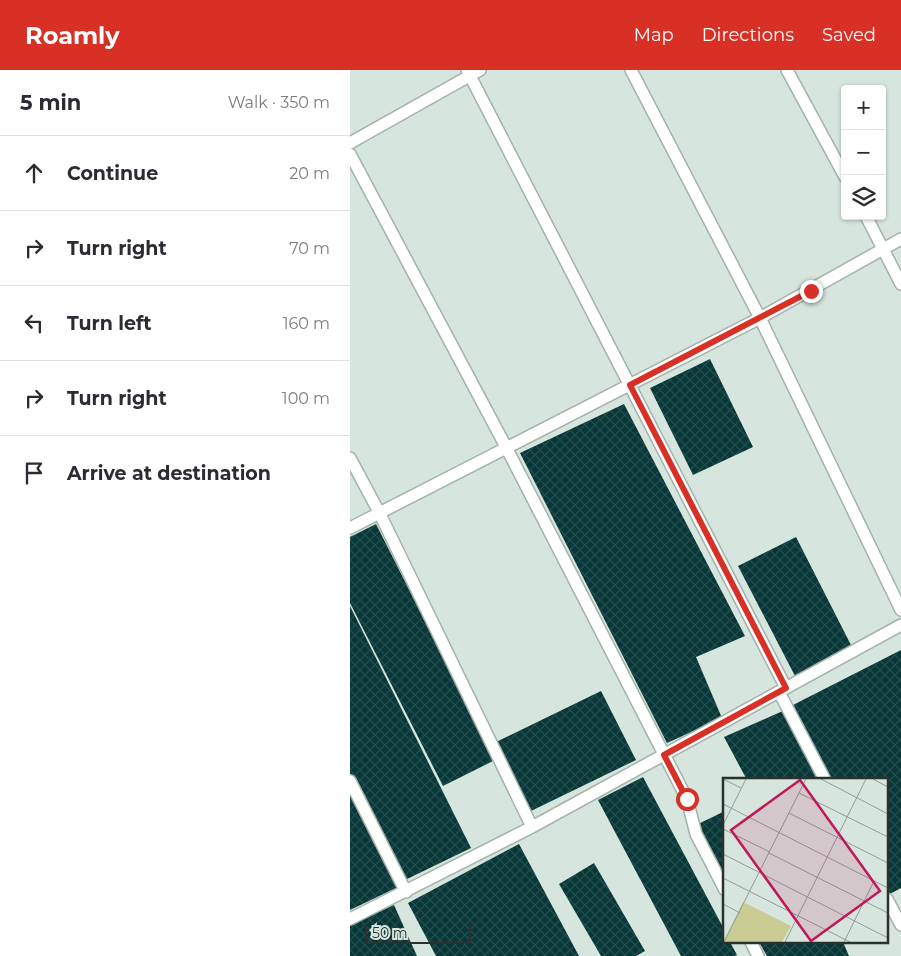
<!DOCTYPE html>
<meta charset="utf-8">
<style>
:root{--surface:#fff;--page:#f7f7f7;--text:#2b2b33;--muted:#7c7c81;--line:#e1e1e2;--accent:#d93025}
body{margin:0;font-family:Montserrat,sans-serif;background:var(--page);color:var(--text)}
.controls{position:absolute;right:15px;top:15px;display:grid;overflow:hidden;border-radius:5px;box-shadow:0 1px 4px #0004}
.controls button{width:45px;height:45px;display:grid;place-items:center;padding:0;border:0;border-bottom:1px solid var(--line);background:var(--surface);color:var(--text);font:25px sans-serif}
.scale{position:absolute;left:15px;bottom:12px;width:106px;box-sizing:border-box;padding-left:5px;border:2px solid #2b312e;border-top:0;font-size:14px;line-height:18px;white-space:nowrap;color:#2b312e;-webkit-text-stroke:4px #d6e5de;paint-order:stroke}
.stop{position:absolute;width:15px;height:15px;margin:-11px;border:4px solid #d93025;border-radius:50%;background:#fff}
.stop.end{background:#d93025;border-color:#fff;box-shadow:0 1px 5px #0008}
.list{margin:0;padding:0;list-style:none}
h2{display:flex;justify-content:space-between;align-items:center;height:65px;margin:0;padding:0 20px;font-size:21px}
h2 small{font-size:16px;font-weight:400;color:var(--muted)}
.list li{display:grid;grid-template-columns:32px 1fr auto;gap:15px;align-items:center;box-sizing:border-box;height:75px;padding:0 20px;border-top:1px solid var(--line)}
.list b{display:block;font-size:19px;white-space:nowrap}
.list em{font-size:16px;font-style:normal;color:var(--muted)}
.icon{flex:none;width:28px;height:28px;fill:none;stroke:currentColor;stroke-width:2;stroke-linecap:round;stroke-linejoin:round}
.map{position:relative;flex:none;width:551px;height:886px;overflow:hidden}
header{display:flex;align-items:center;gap:30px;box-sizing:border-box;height:70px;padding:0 25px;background:var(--accent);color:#fff}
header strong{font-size:24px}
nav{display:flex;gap:28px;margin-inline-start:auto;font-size:18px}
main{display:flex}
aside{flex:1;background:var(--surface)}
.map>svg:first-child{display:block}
.building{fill:url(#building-cross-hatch)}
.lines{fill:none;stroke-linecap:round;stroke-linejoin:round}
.minor-casing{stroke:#a4b2ab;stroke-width:14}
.minor{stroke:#fff;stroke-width:11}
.route{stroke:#d93025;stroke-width:6}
.inset-road{fill:none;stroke:#929d98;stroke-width:1}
.view{fill:#c2185b;fill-opacity:0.15;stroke:#c2185b;stroke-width:2.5}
.inset-edge{fill:none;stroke:#2b312e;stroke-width:2.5}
</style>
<header>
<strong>Roamly</strong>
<nav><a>Map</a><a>Directions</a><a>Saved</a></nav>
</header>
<main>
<aside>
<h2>5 min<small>Walk · 350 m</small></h2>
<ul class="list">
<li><svg class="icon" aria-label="ahead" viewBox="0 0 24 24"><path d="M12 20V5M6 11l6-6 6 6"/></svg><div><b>Continue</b></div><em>20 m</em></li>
<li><svg class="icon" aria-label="right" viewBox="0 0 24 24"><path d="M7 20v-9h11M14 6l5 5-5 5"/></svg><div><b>Turn right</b></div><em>70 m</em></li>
<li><svg class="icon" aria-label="left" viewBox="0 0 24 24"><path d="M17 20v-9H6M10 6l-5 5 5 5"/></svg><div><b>Turn left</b></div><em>160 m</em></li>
<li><svg class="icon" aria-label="right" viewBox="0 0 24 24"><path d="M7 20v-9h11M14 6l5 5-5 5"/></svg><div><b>Turn right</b></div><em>100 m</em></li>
<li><svg class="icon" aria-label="arrive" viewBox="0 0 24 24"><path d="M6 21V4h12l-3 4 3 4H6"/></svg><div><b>Arrive at destination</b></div></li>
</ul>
</aside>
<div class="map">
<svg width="551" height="886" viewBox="0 0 551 886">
<defs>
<pattern id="building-cross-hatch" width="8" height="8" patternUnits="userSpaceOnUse" patternTransform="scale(1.25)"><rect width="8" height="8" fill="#083737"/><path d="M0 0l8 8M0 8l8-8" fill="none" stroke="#234c4c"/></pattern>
</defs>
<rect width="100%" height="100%" fill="#d6e5de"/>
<path class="building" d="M 360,289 L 403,377 L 343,405 L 300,318 Z
M 274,334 L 395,566 L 346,587 L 372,648 L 317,673 L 170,383 Z
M 26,454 L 145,690 L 93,716 L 0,533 L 0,467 Z
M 446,467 L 502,577 L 445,606 L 388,496 Z
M 0,536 L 121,778 L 53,811 L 0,704 Z
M 551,580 L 551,818 L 538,825 L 537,710 L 479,710 L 441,636 Z
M 251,621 L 286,690 L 181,741 L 146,672 Z
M 435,640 L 472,710 L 397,710 L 374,667 Z
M 293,707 L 375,861 L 375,872 L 380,872 L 387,885 L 385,886 L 331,886 L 248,730 Z
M 0,722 L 48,817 L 0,840 Z
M 375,741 L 375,809 L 346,755 Z
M 169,774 L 229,886 L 86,886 L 58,833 Z
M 244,793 L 295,881 L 286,886 L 251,886 L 209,814 Z
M 44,835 L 67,886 L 0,886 L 0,855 Z
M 409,872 L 493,872 L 499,886 L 417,886 Z"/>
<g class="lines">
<g class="minor-casing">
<path id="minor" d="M 117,0 L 436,618
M 281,0 L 410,248 L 551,540
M 437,0 L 495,107
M 0,73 L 130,0
M 0,84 L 156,377 L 337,729 L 346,764 L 375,820
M 516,146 L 551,214
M 0,388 L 29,442 L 182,757
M 0,458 L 410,248 L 551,169
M 429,622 L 475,710
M 0,711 L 56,822
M 537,829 L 551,855
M 0,849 L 182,757 L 551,555
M 401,872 L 408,886"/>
</g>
<use href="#minor" class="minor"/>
</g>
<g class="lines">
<path class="route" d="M 337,729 L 314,685 L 436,618 L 280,315 L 461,221"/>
</g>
<g transform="translate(373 708)">
<rect width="165" height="165" fill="#d6e5de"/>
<path d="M 20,124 L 68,148 L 59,164 L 0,164 Z" fill="#c9cd93"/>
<path class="inset-road" d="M 0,1 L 18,10M 98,1 L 165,36M 150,1 L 165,9M 76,15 L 165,59M 0,26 L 165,110M 66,35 L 165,85M 0,47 L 23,1M 0,51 L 47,74M 46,75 L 165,135M 0,76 L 165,160M 0,100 L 127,164M 0,126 L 17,135M 1,164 L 83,1M 62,164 L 143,1M 121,164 L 151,103"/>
<path class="view" d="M 77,2 L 157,113 L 88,163 L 8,52 Z"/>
<rect width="165" height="165" class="inset-edge"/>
</g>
</svg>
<div class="controls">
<button>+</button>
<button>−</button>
<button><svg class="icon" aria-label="layers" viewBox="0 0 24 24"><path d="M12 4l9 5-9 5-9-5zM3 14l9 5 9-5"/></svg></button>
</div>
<div class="scale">50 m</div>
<div class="stop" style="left:337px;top:729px"></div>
<div class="stop end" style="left:461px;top:221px"></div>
</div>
</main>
